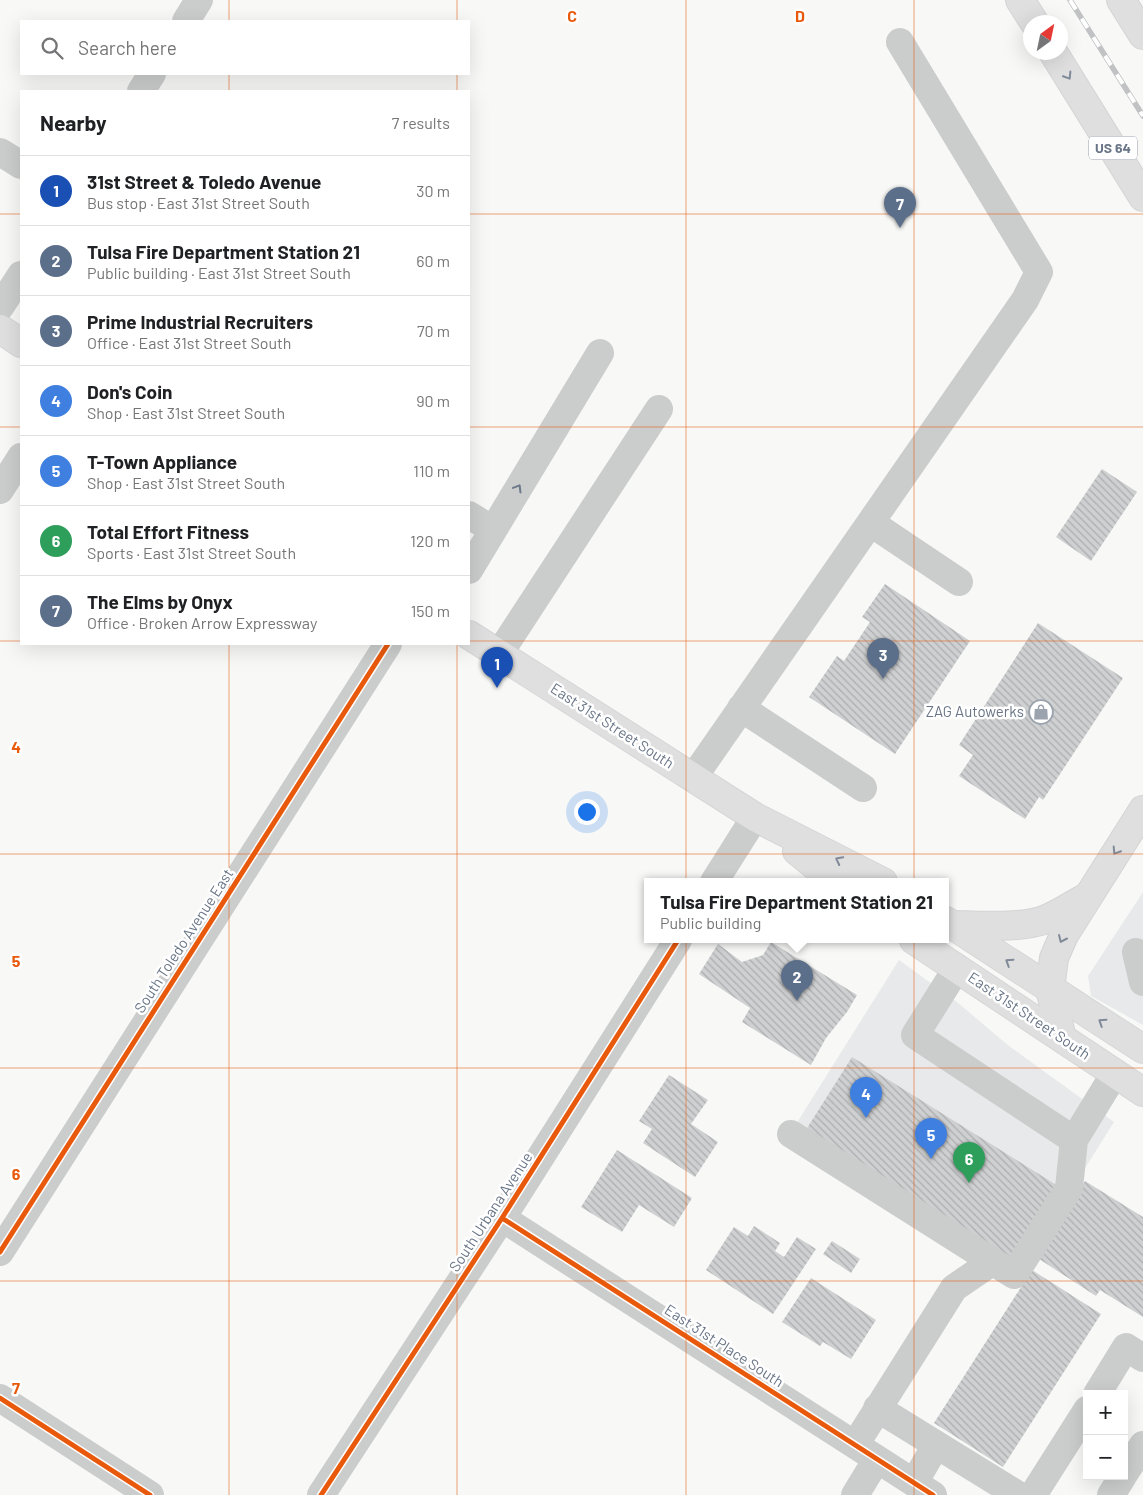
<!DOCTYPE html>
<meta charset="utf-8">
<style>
:root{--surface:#fff;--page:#f2f2f2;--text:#202124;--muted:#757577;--line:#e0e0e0;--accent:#d93025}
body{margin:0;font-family:Barlow,sans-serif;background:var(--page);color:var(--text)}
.controls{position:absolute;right:15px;bottom:15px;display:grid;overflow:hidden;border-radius:0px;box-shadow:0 5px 20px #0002}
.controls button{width:45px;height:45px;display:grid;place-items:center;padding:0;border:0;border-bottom:1px solid var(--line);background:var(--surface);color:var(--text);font:25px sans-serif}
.compass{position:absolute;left:1023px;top:15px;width:45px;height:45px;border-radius:50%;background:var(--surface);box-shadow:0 5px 20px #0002;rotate:33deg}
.you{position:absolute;left:586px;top:811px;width:18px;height:18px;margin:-12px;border:4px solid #fff;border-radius:50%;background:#1a73e8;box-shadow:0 0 0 8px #1a73e833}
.badge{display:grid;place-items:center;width:32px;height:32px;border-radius:50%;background:var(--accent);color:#fff;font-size:16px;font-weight:700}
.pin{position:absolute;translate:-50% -41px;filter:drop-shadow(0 1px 2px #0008)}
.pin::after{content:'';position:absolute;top:26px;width:18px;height:15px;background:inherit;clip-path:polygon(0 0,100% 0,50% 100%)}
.popup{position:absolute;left:644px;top:878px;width:305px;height:65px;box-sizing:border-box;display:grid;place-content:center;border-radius:0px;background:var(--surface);filter:drop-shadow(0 1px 4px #0005);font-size:16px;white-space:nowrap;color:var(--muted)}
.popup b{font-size:19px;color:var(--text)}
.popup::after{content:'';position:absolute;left:50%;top:100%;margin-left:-10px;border:10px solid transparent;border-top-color:var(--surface)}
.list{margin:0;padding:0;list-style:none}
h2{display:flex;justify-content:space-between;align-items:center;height:65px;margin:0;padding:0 20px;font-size:21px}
h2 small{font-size:16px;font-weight:400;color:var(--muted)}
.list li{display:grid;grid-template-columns:32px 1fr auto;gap:15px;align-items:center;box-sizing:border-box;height:70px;padding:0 20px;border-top:1px solid var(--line)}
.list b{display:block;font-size:19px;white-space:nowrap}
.list p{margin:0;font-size:16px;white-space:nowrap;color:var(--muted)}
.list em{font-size:16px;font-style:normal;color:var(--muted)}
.icon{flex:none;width:28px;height:28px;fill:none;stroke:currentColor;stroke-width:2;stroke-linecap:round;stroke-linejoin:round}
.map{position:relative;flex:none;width:1143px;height:1495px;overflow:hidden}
.search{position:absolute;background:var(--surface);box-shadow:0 5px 20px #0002;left:20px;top:20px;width:450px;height:55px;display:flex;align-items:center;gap:12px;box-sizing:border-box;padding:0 18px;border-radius:0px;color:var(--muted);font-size:19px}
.panel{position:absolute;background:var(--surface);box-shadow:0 5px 20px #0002;left:20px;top:90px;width:450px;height:555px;border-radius:0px}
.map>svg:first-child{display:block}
.built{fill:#e8e9ea}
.building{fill:url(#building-back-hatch)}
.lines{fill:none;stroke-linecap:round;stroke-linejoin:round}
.major-casing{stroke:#d5d6d6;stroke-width:30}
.highway-casing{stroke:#d4d4d5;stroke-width:30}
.minor{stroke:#cbcccc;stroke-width:28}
.major{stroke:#dfdfe0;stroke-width:28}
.highway{stroke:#dfdfe0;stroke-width:28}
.rail-casing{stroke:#c1c2c4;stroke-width:5.5}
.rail{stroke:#fff;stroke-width:4;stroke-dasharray:11;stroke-linecap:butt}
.cycleway-casing{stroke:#fff;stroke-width:8}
.cycleway{stroke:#e8590c;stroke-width:5}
.oneway{stroke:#818a98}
.oneway2{stroke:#6e798a}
.grid{fill:none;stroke:#e8590c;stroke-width:1;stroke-opacity:0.55}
.labels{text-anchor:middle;stroke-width:5;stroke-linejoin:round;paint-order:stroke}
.shield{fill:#fff;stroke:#969eaa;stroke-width:1}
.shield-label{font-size:14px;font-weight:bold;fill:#697586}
.poi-label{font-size:15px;fill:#697586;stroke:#fff;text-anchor:end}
.street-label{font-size:15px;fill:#697586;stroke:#fff}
.grid-label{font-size:16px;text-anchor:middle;font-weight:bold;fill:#e8590c;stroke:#fff;stroke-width:5;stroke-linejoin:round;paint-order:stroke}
</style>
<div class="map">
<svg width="1143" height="1495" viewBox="0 0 1143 1495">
<defs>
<pattern id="building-back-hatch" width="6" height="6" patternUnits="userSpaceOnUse" patternTransform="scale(1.25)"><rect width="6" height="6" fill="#cfd0d1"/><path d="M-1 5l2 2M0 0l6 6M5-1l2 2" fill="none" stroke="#acadaf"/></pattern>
</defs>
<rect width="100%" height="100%" fill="#f8f8f7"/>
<path class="built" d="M 1143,892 L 1143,1025 L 1091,996 L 1088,976 Z
M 899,960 L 957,1002 L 1009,1046 L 1114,1122 L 1013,1283 L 786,1140 Z"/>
<path class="building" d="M 1102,469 L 1137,492 L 1091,561 L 1056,537 Z
M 885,584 L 970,641 L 895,754 L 809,697 L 837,656 L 844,661 L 870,622 L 862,617 Z
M 1038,623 L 1123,678 L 1043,800 L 1039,797 L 1025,819 L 959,776 L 973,755 L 959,745 Z
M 771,942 L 857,995 L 847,1012 L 826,1038 L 811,1065 L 742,1022 L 750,1008 L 699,974 L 718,944 L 742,962 L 763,955 Z
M 852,1057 L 1058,1186 L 1010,1262 L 804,1133 Z
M 669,1075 L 708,1100 L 691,1124 L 718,1142 L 695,1177 L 643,1143 L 652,1129 L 639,1121 Z
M 617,1150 L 692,1198 L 674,1227 L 639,1205 L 622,1232 L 581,1207 Z
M 1085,1181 L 1143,1217 L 1143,1317 L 1100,1290 L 1096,1296 L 1036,1257 Z
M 754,1226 L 780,1243 L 775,1251 L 784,1257 L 797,1237 L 816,1249 L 773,1314 L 706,1270 L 734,1227 L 748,1236 Z
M 832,1241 L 860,1259 L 851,1273 L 823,1254 Z
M 1032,1270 L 1101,1314 L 1003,1467 L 934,1423 Z
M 811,1278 L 876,1320 L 851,1359 L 823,1342 L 820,1346 L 782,1322 Z"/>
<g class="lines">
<g class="major-casing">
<path id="major" d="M 0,329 L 21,343
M 469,635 L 755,817 L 883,882
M 797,851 L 835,882
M 946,921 L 1143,1049
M 914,940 L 1143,1092"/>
</g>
<g class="highway-casing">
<path id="highway" d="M 1020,0 L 1034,22
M 1121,0 L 1143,35
M 1053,52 L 1143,197
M 951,925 C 981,925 1015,929 1044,920 C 1058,915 1072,905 1085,898
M 1062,1038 L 1050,989 L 1054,958 L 1064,935 L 1143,810"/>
</g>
<path class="minor" d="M 186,21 L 199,0
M 141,91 L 152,74
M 0,152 L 21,165
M 0,307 L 21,275
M 0,490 L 21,457
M 469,515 L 493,530
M 871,523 L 959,582
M 469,570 L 600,353
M 499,654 L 659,409
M 741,708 L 863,788
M 693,778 L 1025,300 L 1039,272 L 900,42
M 714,882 L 755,817
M 1136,952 L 1143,982
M 957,968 L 915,1035 L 1074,1140 L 1115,1073
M 791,1134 L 1014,1275 L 1069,1188 L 1074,1140
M 502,1218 L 933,1495
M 0,1252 L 388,644
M 1097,1394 L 1126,1347 L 1143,1358
M 0,1398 L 150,1495
M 877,1408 L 1018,1495
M 855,1445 L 954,1288 L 992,1262
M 1124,1474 L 1143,1445
M 914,1483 L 936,1445
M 321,1495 L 502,1218 L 678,940
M 855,1495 L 877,1459
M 1033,1495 L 1087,1410
M 1111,1495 L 1123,1476"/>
<use href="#major" class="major"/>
<use href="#highway" class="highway"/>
<g class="rail-casing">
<path id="rail" d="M 1070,0 L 1143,116"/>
</g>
<use href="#rail" class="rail"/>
<g class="cycleway-casing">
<path id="cycleway" d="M 502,1218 L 933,1495
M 0,1252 L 388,644
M 0,1398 L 150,1495
M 321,1495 L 502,1218 L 678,940"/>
</g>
<use href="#cycleway" class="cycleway"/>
</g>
<defs><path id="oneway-chevron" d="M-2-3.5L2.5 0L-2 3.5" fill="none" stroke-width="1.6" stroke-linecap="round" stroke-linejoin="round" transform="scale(1.25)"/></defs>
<g class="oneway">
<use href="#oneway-chevron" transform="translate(1068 76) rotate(58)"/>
<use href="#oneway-chevron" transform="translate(1116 851) rotate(123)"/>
<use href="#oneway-chevron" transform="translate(839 860) rotate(-153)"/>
<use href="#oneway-chevron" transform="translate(1062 939) rotate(114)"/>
<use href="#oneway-chevron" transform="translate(1009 962) rotate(-147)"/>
<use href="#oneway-chevron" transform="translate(1102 1022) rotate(-147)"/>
</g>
<use class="oneway2" href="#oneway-chevron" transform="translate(518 488) rotate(-59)"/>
<path class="grid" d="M 229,0 L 229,21M 457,0 L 457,21M 686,0 L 686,1495M 914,0 L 914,1495M 229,74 L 229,91M 457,74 L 457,91M 0,214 L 21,214M 469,214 L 1143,214M 0,427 L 21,427M 469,427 L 1143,427M 0,641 L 21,641M 469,641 L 1143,641M 229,644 L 229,1495M 457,644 L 457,1495M 0,854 L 1143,854M 0,1068 L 1143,1068M 0,1281 L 1143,1281"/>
<defs>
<g id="shop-ring" transform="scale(1.25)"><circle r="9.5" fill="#fff" stroke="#9ba3ae" stroke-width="1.5"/><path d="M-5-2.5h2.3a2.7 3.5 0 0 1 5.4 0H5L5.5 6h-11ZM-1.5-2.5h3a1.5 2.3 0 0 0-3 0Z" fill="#9ba3ae"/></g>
</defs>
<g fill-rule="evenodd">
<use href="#shop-ring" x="1041" y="712"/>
</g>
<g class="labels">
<rect class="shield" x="1089" y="136.5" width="48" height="23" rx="4"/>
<g class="shield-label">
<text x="1113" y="153">US 64</text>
</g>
<g class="poi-label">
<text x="1024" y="717">ZAG Autowerks</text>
</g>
<g class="street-label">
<text transform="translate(612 726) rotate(33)" y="5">East 31st Street South</text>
<text transform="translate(184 941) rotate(-57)" y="5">South Toledo Avenue East</text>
<text transform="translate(1029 1016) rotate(34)" y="5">East 31st Street South</text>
<text transform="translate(491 1212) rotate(-57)" y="5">South Urbana Avenue</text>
<text transform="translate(724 1346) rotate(33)" y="5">East 31st Place South</text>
</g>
</g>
<g class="grid-label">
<text x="572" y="22">C</text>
<text x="800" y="22">D</text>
<text x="16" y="753">4</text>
<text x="16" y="967">5</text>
<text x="16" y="1180">6</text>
<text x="16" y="1394">7</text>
</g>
</svg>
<div class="controls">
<button>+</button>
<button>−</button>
</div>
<svg class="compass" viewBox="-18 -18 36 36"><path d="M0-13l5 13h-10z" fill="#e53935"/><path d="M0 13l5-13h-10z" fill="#757577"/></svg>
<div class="you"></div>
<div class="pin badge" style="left:497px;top:688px;background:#1a4fb4">1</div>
<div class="pin badge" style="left:797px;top:1001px;background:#5c6f8a">2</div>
<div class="popup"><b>Tulsa Fire Department Station 21</b>Public building</div>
<div class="pin badge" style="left:883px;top:679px;background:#5c6f8a">3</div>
<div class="pin badge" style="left:866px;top:1118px;background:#3f7fe0">4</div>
<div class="pin badge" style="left:931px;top:1159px;background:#3f7fe0">5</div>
<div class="pin badge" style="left:969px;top:1183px;background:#2e9e5b">6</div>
<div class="pin badge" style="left:900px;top:228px;background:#5c6f8a">7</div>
<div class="search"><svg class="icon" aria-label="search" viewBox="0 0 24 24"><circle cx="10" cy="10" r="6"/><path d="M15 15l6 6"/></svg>Search here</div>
<section class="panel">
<h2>Nearby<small>7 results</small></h2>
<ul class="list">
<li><span class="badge" style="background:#1a4fb4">1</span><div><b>31st Street &amp; Toledo Avenue</b><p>Bus stop · East 31st Street South</p></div><em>30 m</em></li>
<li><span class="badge" style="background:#5c6f8a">2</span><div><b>Tulsa Fire Department Station 21</b><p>Public building · East 31st Street South</p></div><em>60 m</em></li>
<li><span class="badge" style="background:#5c6f8a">3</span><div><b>Prime Industrial Recruiters</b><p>Office · East 31st Street South</p></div><em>70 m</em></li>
<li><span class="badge" style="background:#3f7fe0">4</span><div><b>Don's Coin</b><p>Shop · East 31st Street South</p></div><em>90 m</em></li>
<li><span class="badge" style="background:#3f7fe0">5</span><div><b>T-Town Appliance</b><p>Shop · East 31st Street South</p></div><em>110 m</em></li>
<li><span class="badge" style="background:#2e9e5b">6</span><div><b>Total Effort Fitness</b><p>Sports · East 31st Street South</p></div><em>120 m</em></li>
<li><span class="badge" style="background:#5c6f8a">7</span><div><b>The Elms by Onyx</b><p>Office · Broken Arrow Expressway</p></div><em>150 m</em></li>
</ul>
</section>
</div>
